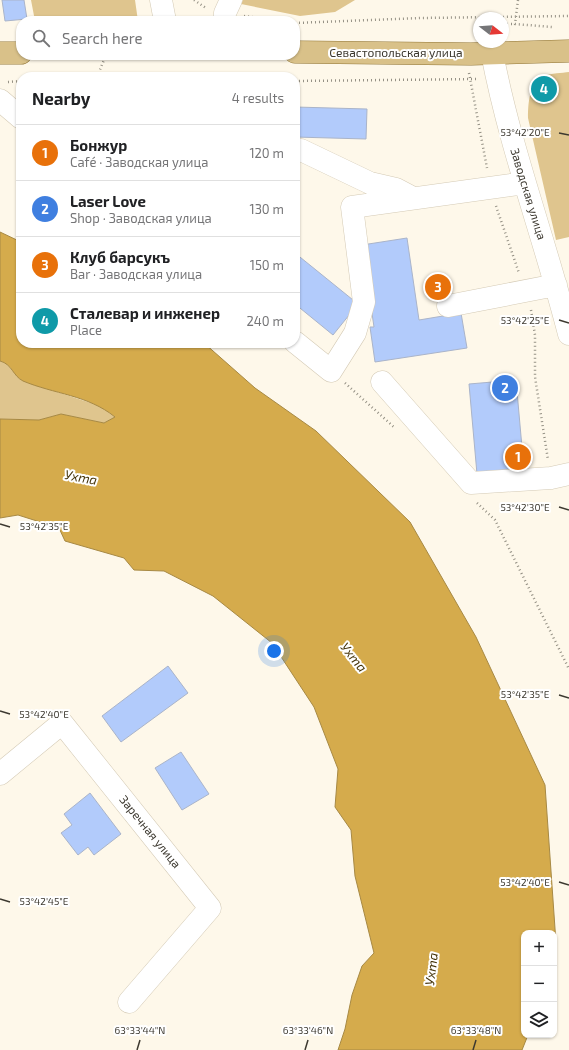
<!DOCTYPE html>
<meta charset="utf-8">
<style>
:root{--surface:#fff;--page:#f6f6f6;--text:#202124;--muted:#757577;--line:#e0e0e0;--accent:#b45309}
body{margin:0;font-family:"Exo 2",sans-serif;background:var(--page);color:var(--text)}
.controls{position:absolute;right:12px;bottom:12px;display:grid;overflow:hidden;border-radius:8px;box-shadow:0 1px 3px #0004}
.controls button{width:36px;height:36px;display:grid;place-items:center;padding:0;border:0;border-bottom:1px solid var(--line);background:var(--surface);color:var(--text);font:20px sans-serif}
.compass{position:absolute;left:473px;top:12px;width:36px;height:36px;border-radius:50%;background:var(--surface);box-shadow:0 1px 3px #0004;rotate:107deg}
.you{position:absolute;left:274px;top:651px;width:14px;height:14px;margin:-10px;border:3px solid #fff;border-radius:50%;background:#1a73e8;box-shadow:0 0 0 6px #1a73e833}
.badge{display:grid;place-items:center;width:26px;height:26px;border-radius:50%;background:var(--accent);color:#fff;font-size:13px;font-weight:700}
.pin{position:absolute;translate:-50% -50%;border:2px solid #fff;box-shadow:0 1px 4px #0006}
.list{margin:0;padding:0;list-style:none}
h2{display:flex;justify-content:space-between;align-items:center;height:52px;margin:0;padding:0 16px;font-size:17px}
h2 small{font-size:13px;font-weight:400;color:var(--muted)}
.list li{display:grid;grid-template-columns:26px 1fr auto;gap:12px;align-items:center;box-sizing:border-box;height:56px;padding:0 16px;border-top:1px solid var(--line)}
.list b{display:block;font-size:15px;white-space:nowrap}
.list p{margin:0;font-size:13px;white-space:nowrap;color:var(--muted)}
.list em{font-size:13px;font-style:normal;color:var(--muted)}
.icon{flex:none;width:22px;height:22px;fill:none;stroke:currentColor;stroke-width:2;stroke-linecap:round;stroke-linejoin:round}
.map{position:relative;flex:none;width:569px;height:1050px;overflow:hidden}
.search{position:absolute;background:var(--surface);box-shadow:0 1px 3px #0004;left:16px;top:16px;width:284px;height:44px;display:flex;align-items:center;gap:10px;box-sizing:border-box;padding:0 14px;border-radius:16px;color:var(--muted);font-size:15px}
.panel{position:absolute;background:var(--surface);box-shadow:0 1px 3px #0004;left:16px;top:72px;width:284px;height:276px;border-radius:16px}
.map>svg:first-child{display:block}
.green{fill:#dfc58e}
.water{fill:#d5ab4c;stroke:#a78944}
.building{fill:#b2cbfb;stroke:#aab4c9}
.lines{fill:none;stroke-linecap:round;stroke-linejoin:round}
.minor-casing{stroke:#d4cab5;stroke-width:23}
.major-casing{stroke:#927636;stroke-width:23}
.path{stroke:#959185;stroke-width:2.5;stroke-dasharray:1 3;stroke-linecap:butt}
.minor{stroke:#fff;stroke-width:22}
.major{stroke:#d9c189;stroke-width:22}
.ticks{fill:none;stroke:#3d3930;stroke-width:1.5}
.labels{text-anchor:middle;stroke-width:4;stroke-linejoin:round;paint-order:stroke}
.street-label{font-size:12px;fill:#3d3930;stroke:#fff}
.water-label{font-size:13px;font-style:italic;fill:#45340a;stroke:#fff}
.ticks-label{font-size:10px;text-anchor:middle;fill:#3d3930;stroke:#fff;stroke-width:4;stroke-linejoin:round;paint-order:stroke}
</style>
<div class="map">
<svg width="569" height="1050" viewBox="0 0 569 1050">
<rect width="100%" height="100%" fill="#fef8ea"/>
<path class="green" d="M 31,0 L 135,0 L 138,21 L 35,21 Z
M 243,0 L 355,0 L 335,12 L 300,16 L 241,4 Z
M 569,72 L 569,237 L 556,240 L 528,118 C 528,104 529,82 544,76 C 551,73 562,73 569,72 Z
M 0,361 L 6,363 L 21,380 L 100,406 L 115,417 L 104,423 L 61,414 L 39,420 L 0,419 Z"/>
<path class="water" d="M 0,232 L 21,242 L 21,343 L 204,343 L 255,388 L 316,431 L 410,522 L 476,637 L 545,785 L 556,943 L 554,949 L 554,933 L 524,933 L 524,1035 L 528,1035 L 522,1050 L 338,1050 L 345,1029 L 352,995 L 362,966 L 374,953 L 355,876 L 351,830 L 335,807 L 338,769 L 314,707 L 272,643 L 213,596 L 164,571 L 134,570 L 124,558 L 65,541 L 59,528 L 18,515 L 0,518 L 0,419 L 39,420 L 61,414 L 104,423 L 115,417 C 88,395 54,394 23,381 C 13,376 12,364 0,361 Z"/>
<path class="building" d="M 2,0 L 24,0 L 27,19 L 5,21 Z
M 295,107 L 367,109 L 366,139 L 295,137 Z
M 407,238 L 419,320 L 461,313 L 467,348 L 375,362 L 370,327 L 374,327 L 362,245 Z
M 295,253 L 358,304 L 333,335 L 295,304 Z
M 516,380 L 524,470 L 477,474 L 469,384 Z
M 168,666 L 188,693 L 121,742 L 102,716 Z
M 181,752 L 209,794 L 182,810 L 155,768 Z
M 90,793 L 121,834 L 94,855 L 88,847 L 78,855 L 61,833 L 72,825 L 64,814 Z"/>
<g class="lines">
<g class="minor-casing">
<path id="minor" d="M 161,0 L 165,21
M 224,21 L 225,13 L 231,0
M 492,53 C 510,148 545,240 569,334
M 0,100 L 21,118
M 295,150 L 301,150 L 370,183 L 396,189 L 413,198
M 448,306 L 556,285
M 295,342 L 331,371 L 355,333 L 364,302 L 352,207 L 525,183
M 382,382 L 471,483 L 551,478 L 569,474
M 0,774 L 62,723 L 210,908 L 129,1002"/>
</g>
<g class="major-casing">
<path id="major" d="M 295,52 L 471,54 L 569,51
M 0,53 L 21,53"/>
</g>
<path class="path" d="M 194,0 L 206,8
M 518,0 L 515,24 L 552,27
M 244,16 L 281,21
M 295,23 L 421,18 L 569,16
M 503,24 L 515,24
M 476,35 L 479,26
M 469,73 L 487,168
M 97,77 L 106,55
M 295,81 L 478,79
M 8,82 L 21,81
M 496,206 L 519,273
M 531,310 L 535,335 L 535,377 L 548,460
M 345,383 L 395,428
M 477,503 L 495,520 L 569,669"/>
<use href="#minor" class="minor"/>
<use href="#major" class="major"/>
</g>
<path class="ticks" d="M 559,133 L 569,135M 559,320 L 569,323M 559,507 L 569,510M 0,524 L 10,527M 559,695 L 569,698M 0,711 L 10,714M 559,882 L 569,885M 0,899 L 10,902M 137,1050 L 140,1040M 305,1050 L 308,1040M 473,1050 L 476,1040"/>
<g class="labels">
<g class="street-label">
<text x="396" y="57">Севастопольская улица</text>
<text transform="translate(528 194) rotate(73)" y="4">Заводская улица</text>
<text transform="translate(150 832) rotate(51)" y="4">Заречная улица</text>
</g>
<g class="water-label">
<text transform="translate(81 477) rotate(11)" y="5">Ухта</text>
<text transform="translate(354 657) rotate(51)" y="5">Ухта</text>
<text transform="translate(431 969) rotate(-83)" y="5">Ухта</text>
</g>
</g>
<g class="ticks-label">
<text x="525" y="136">53°42'20"E</text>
<text x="525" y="324">53°42'25"E</text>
<text x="525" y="511">53°42'30"E</text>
<text x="44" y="530">53°42'35"E</text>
<text x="525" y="698">53°42'35"E</text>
<text x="44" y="718">53°42'40"E</text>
<text x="525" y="886">53°42'40"E</text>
<text x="44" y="905">53°42'45"E</text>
<text x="140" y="1034">63°33'44"N</text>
<text x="308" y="1034">63°33'46"N</text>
<text x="476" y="1034">63°33'48"N</text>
</g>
</svg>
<div class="controls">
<button>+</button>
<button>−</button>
<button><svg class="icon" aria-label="layers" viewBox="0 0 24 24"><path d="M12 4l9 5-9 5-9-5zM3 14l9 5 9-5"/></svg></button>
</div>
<svg class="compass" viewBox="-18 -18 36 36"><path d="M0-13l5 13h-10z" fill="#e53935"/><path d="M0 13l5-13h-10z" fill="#757577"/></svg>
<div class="you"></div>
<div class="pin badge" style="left:518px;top:457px;background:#e8710a">1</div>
<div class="pin badge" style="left:505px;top:388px;background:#3f7fe0">2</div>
<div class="pin badge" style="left:438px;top:287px;background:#e8710a">3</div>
<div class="pin badge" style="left:544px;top:89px;background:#0f9aa8">4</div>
<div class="search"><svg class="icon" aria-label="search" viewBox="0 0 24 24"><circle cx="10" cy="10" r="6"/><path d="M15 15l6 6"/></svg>Search here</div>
<section class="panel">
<h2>Nearby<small>4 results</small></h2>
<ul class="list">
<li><span class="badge" style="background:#e8710a">1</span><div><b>Бонжур</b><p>Café · Заводская улица</p></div><em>120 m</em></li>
<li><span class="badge" style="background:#3f7fe0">2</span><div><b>Laser Love</b><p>Shop · Заводская улица</p></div><em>130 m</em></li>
<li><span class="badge" style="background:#e8710a">3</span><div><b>Клуб барсукъ</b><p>Bar · Заводская улица</p></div><em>150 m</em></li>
<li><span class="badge" style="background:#0f9aa8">4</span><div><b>Сталевар и инженер</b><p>Place</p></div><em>240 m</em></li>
</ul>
</section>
</div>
